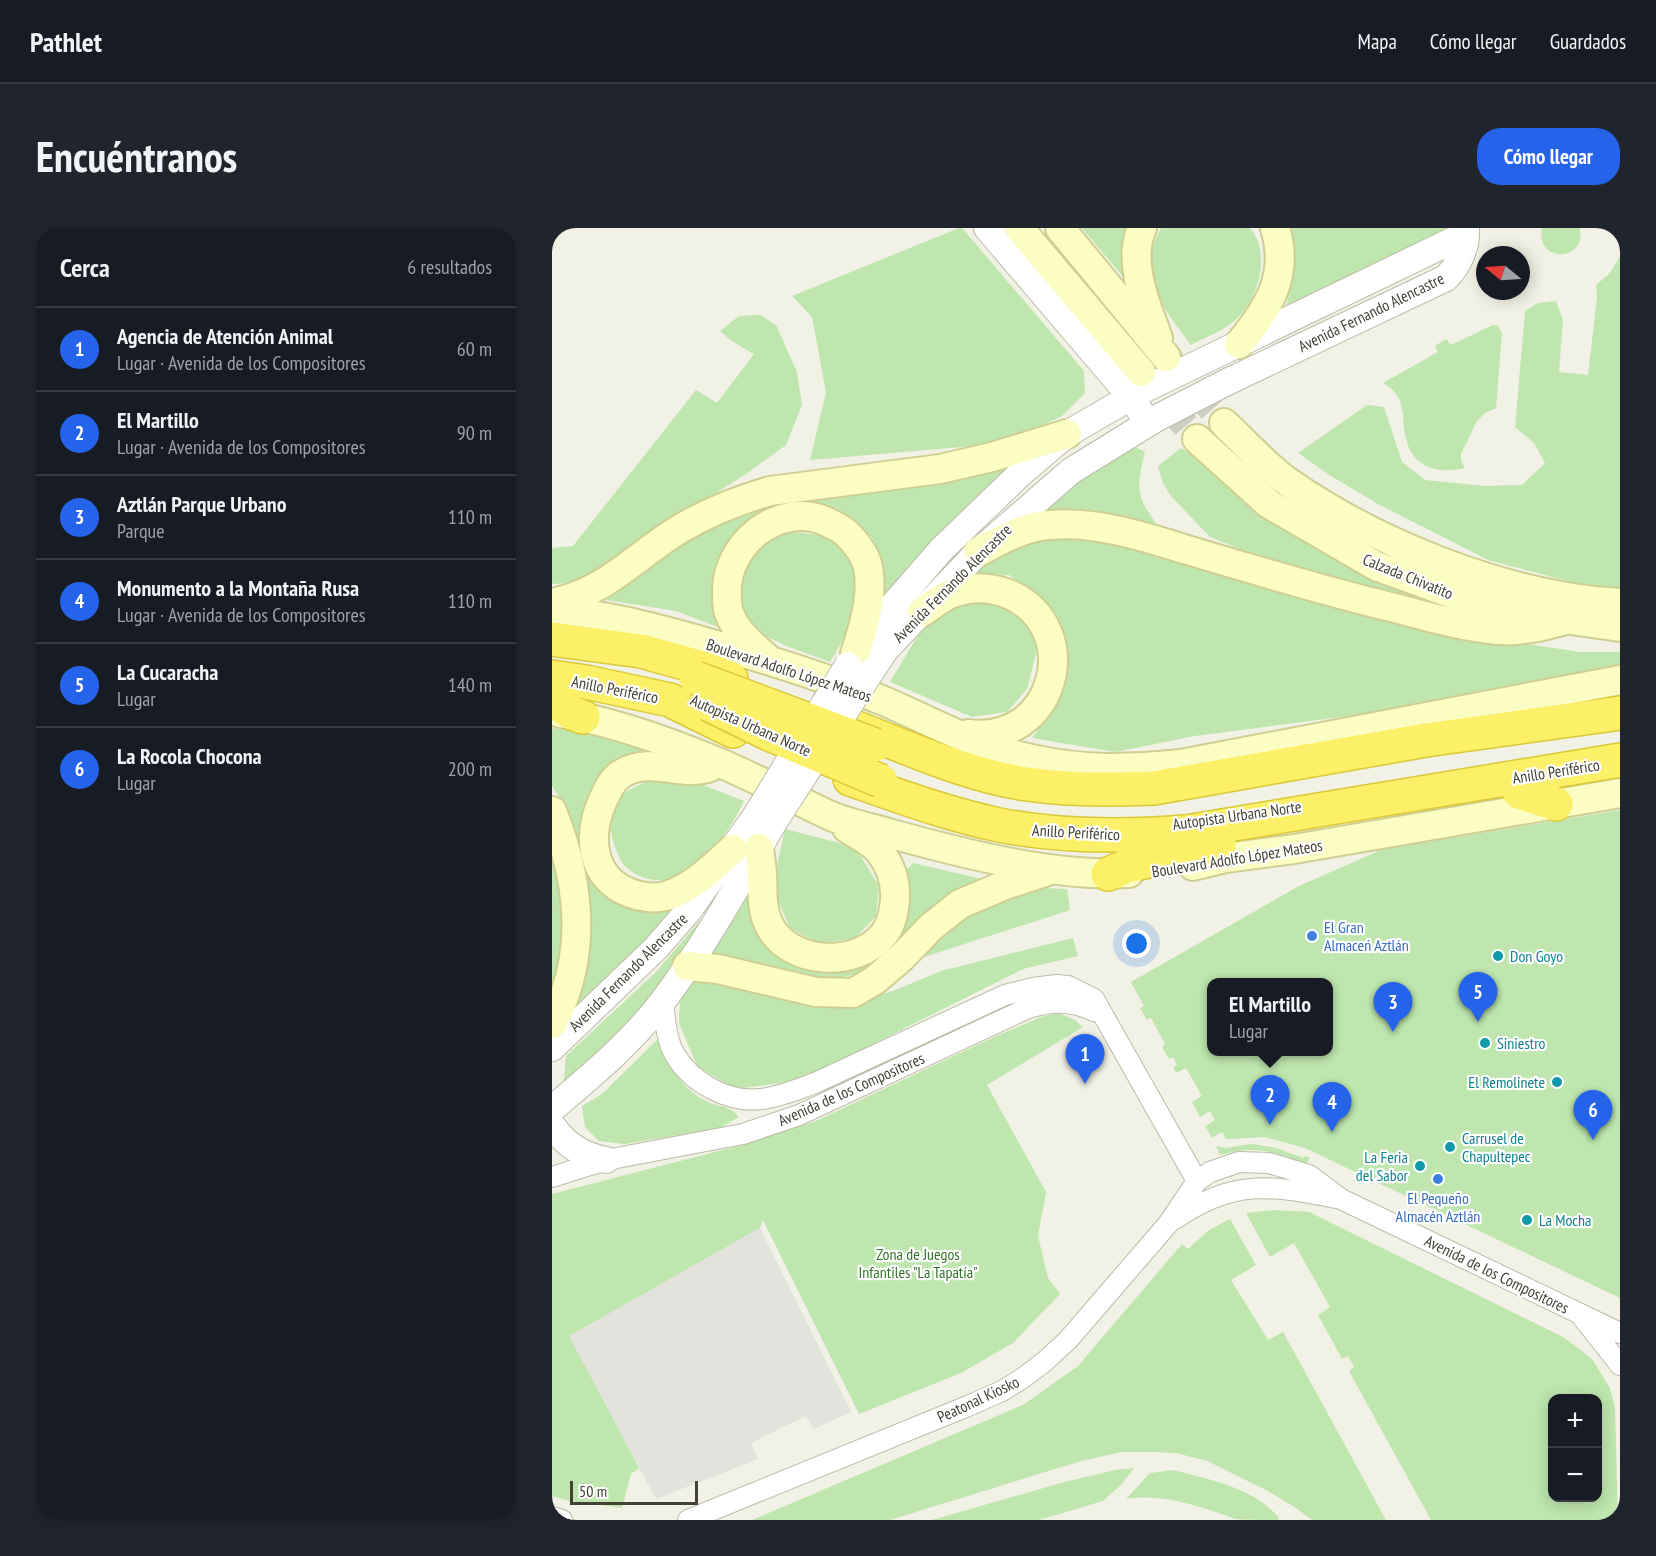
<!DOCTYPE html>
<html lang="es">
<meta charset="utf-8">
<style>
:root{--surface:#171b24;--page:#20242c;--text:#f1f3f6;--muted:#9ea1a6;--line:#363941;--accent:#2563eb}
body{margin:0;font-family:"PT Sans Narrow",sans-serif;background:var(--page);color:var(--text)}
.controls{position:absolute;right:18px;bottom:18px;display:grid;overflow:hidden;border-radius:12px;box-shadow:0 3px 15px #0003}
.controls button{width:54px;height:54px;display:grid;place-items:center;padding:0;border:0;border-bottom:2px solid var(--line);background:var(--surface);color:var(--text);font:30px sans-serif}
.compass{position:absolute;left:924px;top:18px;width:54px;height:54px;border-radius:50%;background:var(--surface);box-shadow:0 3px 15px #0003;rotate:288deg}
.scale{position:absolute;left:18px;bottom:15px;width:128px;box-sizing:border-box;padding-left:6px;border:3px solid #444235;border-top:0;font-size:16px;line-height:21px;white-space:nowrap;color:#444235;-webkit-text-stroke:4px #fff;paint-order:stroke}
.you{position:absolute;left:585px;top:716px;width:21px;height:21px;margin:-15px;border:4px solid #fff;border-radius:50%;background:#1a73e8;box-shadow:0 0 0 9px #1a73e833}
.badge{display:grid;place-items:center;width:39px;height:39px;border-radius:50%;background:var(--accent);color:#fff;font-size:20px;font-weight:700}
.pin{position:absolute;translate:-50% -50px;filter:drop-shadow(0 2px 3px #0008)}
.pin::after{content:'';position:absolute;top:32px;width:21px;height:18px;background:inherit;clip-path:polygon(0 0,100% 0,50% 100%)}
.popup{position:absolute;left:655px;top:750px;width:126px;height:78px;box-sizing:border-box;display:grid;place-content:center;border-radius:12px;background:var(--surface);filter:drop-shadow(0 2px 4px #0005);font-size:20px;white-space:nowrap;color:var(--muted)}
.popup b{font-size:22px;color:var(--text)}
.popup::after{content:'';position:absolute;left:50%;top:100%;margin-left:-12px;border:12px solid transparent;border-top-color:var(--surface)}
.list{margin:0;padding:0;list-style:none}
h2{display:flex;justify-content:space-between;align-items:center;height:78px;margin:0;padding:0 24px;font-size:26px}
h2 small{font-size:20px;font-weight:400;color:var(--muted)}
.list li{display:grid;grid-template-columns:39px 1fr auto;gap:18px;align-items:center;box-sizing:border-box;height:84px;padding:0 24px;border-top:2px solid var(--line)}
.list b{display:block;font-size:22px;white-space:nowrap}
.list p{margin:0;font-size:20px;white-space:nowrap;color:var(--muted)}
.list em{font-size:20px;font-style:normal;color:var(--muted)}
.map{position:relative;flex:none;width:1068px;height:1292px;overflow:hidden;border-radius:24px}
header{display:flex;align-items:center;gap:36px;box-sizing:border-box;height:84px;padding:0 30px;background:var(--surface);border-bottom:2px solid var(--line)}
header strong{font-size:28px}
nav{display:flex;gap:33px;margin-inline-start:auto;font-size:21px}
.intro{display:flex;align-items:center;justify-content:space-between;box-sizing:border-box;height:144px;padding:0 36px}
h1{margin:0;font-size:42px}
.button{padding:15px 27px;border-radius:24px;background:var(--accent);color:#fff;font-size:21px;font-weight:700}
main{display:flex;gap:36px;padding:0 36px}
aside{flex:1;background:var(--surface);border-radius:24px;box-shadow:0 3px 15px #0003}
.map>svg:first-child{display:block}
.green{fill:#bee6ae;fill-rule:evenodd}
.parking{fill:#e3e2dd}
.lines{fill:none;stroke-linecap:round;stroke-linejoin:round}
.secondary-tunnel{stroke:#cfcec2;stroke-width:28;stroke-dasharray:28 14;stroke-linecap:butt}
.minor-casing{stroke:#bdbba8;stroke-width:22}
.tertiary-casing{stroke:#bdbba8;stroke-width:28}
.secondary-casing{stroke:#cfce93;stroke-width:32}
.motorway-casing{stroke:#dac837;stroke-width:36}
.minor{stroke:#fff;stroke-width:20}
.tertiary{stroke:#fff;stroke-width:26}
.secondary{stroke:#fcfdc3;stroke-width:28}
.motorway{stroke:#fbf067;stroke-width:33}
.tertiary-bridge-casing{stroke:#bdbba8;stroke-width:28;stroke-linecap:butt}
.motorway-bridge-casing{stroke:#dac837;stroke-width:36;stroke-linecap:butt}
.tertiary-bridge{stroke:#fff;stroke-width:26}
.motorway-bridge{stroke:#fbf067;stroke-width:33}
.shop-dot{fill:#3f7fe0;stroke:#fff;stroke-width:2}
.culture-dot{fill:#0f9aa8;stroke:#fff;stroke-width:2}
.labels{text-anchor:middle;stroke-width:4.5;stroke-linejoin:round;paint-order:stroke}
.street-label{font-size:16px;fill:#444235;stroke:#fff}
.shop-label{font-size:16px;fill:#366cbe;stroke:#fff;text-anchor:start}
.culture-label{font-size:16px;fill:#0d838f;stroke:#fff;text-anchor:start}
.park-label{font-size:16px;fill:#327429;stroke:#fff}
</style>
<header>
<strong>Pathlet</strong>
<nav><a>Mapa</a><a>Cómo llegar</a><a>Guardados</a></nav>
</header>
<div class="intro"><h1>Encuéntranos</h1><a class="button">Cómo llegar</a></div>
<main>
<aside>
<h2>Cerca<small>6 resultados</small></h2>
<ul class="list">
<li><span class="badge">1</span><div><b>Agencia de Atención Animal</b><p>Lugar · Avenida de los Compositores</p></div><em>60 m</em></li>
<li><span class="badge">2</span><div><b>El Martillo</b><p>Lugar · Avenida de los Compositores</p></div><em>90 m</em></li>
<li><span class="badge">3</span><div><b>Aztlán Parque Urbano</b><p>Parque</p></div><em>110 m</em></li>
<li><span class="badge">4</span><div><b>Monumento a la Montaña Rusa</b><p>Lugar · Avenida de los Compositores</p></div><em>110 m</em></li>
<li><span class="badge">5</span><div><b>La Cucaracha</b><p>Lugar</p></div><em>140 m</em></li>
<li><span class="badge">6</span><div><b>La Rocola Chocona</b><p>Lugar</p></div><em>200 m</em></li>
</ul>
</aside>
<div class="map">
<svg width="1068" height="1292" viewBox="0 0 1068 1292">
<rect width="100%" height="100%" fill="#f2f1e5"/>
<path class="green" d="M 407,0 L 410,0 L 532,143 L 533,165 L 510,188 L 467,208 L 421,218 L 258,232 L 274,164 L 260,89 L 240,68 Z
M 530,0 L 576,0 L 569,21 L 573,51 Z
M 609,0 L 698,0 C 721,27 705,78 677,97 C 666,105 651,110 639,117 C 611,80 583,47 609,0 Z
M 737,0 L 898,0 L 733,84 C 740,55 745,29 737,0 Z
M 990,0 L 1028,0 C 1035,35 983,35 990,0 Z
M 1068,28 L 1068,367 L 936,332 L 826,276 L 779,248 L 746,225 L 815,177 L 832,179 L 850,234 L 873,252 L 933,258 L 970,257 L 993,235 L 982,215 L 963,199 L 973,83 L 986,75 L 1004,73 L 1011,92 L 1007,144 L 1036,147 L 1045,69 L 1044,57 L 1058,45 Z
M 208,87 L 224,97 L 245,144 L 250,177 L 234,217 L 194,246 L 124,290 L 43,347 L 18,355 L 0,356 L 0,320 L 21,318 L 144,162 L 165,175 L 202,126 L 178,112 L 168,103 L 187,88 Z
M 941,97 L 946,98 L 950,105 L 944,180 L 933,185 L 925,193 L 909,226 L 909,233 L 913,240 C 890,246 862,241 855,214 C 848,191 857,169 831,155 L 886,124 L 883,118 L 894,111 L 899,117 Z
M 581,218 L 593,224 C 582,266 586,270 610,304 L 479,290 L 522,252 Z
M 629,220 L 872,370 L 872,377 L 688,321 L 658,309 L 618,267 L 611,255 L 606,238 Z
M 457,240 L 329,369 L 332,343 L 320,309 L 284,280 L 233,278 L 198,290 L 177,317 L 174,402 L 124,383 L 54,372 L 105,333 L 156,300 L 202,278 L 372,256 Z
M 233,303 L 277,308 L 305,330 L 303,367 L 295,405 L 278,434 L 237,419 L 207,405 L 182,377 L 190,344 L 205,319 Z
M 507,306 L 564,313 L 928,409 L 1028,424 L 1068,424 L 1068,442 L 941,462 L 797,488 L 643,508 L 563,524 L 480,510 L 509,469 L 517,432 L 494,374 L 457,347 L 417,346 L 433,329 Z
M 439,373 L 472,386 L 486,418 L 475,461 L 455,484 L 420,489 L 338,454 L 377,389 L 406,374 Z
M 0,500 C 39,504 77,516 114,529 L 48,549 L 53,657 L 135,675 L 21,786 L 11,575 L 0,558 Z
M 102,549 L 138,552 L 192,573 C 177,604 159,630 127,648 C 111,657 84,651 72,637 C 67,631 60,612 59,603 C 58,593 66,577 68,567 Z
M 1068,582 L 1068,1070 L 753,920 L 713,909 L 674,911 L 670,904 L 660,910 L 653,898 L 663,892 L 658,883 L 648,889 L 640,874 L 650,868 L 634,840 L 624,845 L 621,839 L 625,837 L 621,829 L 617,831 L 610,819 L 613,816 L 599,790 L 595,792 L 588,780 L 592,778 L 579,754 L 747,658 L 829,622 ZM 660,754 L 777,754 L 777,824 L 660,824 Z
M 233,601 L 303,619 L 327,658 L 324,688 L 302,711 L 265,715 L 238,700 L 225,670 L 226,633 Z
M 0,611 L 15,687 L 0,775 Z
M 361,635 L 465,659 L 515,661 L 518,682 L 369,730 L 267,755 L 152,728 L 199,657 L 219,719 L 242,737 L 274,746 L 299,743 L 331,728 L 349,707 L 359,664 L 354,642 Z
M 150,690 L 147,698 L 109,761 L 11,863 L 14,828 L 105,743 Z
M 521,710 L 526,728 L 471,741 L 319,817 L 258,851 L 183,861 L 145,838 L 127,795 L 128,769 L 138,753 L 151,751 L 305,773 L 341,763 L 389,743 Z
M 507,785 L 523,792 L 531,799 L 435,857 L 494,964 L 486,1008 L 496,1050 L 508,1066 L 461,1115 L 409,1145 L 307,1186 L 211,992 L 208,1000 L 18,1108 L 87,1240 L 79,1246 L 70,1280 L 18,1273 L 0,1268 L 0,966 L 190,917 L 264,893 L 442,809 L 489,789 Z
M 106,811 C 118,836 128,860 154,873 C 168,880 176,876 187,889 L 168,900 L 73,916 L 47,913 L 33,899 L 30,878 L 50,866 Z
M 700,916 L 724,920 L 751,930 L 754,928 L 758,930 L 754,936 C 719,923 705,917 668,927 L 664,918 L 674,920 Z
M 723,982 L 757,984 L 1013,1110 L 1040,1131 L 1058,1160 L 1063,1180 L 1066,1292 L 879,1292 L 797,1143 L 802,1139 L 796,1128 L 790,1131 L 766,1087 L 778,1079 L 742,1015 L 718,1029 L 694,985 ZM 1046,1170 L 1046,1270 L 1000,1270 L 1000,1170 Z
M 678,991 L 704,1037 L 679,1052 L 716,1112 L 731,1104 L 834,1292 L 760,1292 L 744,1280 L 716,1263 L 655,1233 L 624,1225 L 602,1224 L 570,1224 L 529,1233 L 338,1292 L 200,1292 L 471,1177 L 526,1138 L 630,1016 L 636,1021 L 657,1002 Z
M 582,1240 L 570,1256 L 551,1273 L 487,1292 L 380,1292 L 509,1255 L 563,1242 Z
M 622,1242 C 658,1252 703,1260 727,1290 L 726,1292 C 713,1292 695,1292 684,1291 C 648,1279 613,1265 574,1271 L 598,1245 Z"/>
<path class="parking" d="M 208,1000 L 299,1184 L 262,1201 L 254,1188 L 199,1215 L 206,1231 L 104,1271 L 17,1108 Z"/>
<g class="lines">
<path class="secondary-tunnel" d="M 614,129 L 672,195
M 589,144 L 645,211"/>
<g class="minor-casing">
<path id="minor" d="M 111,773 C 113,790 114,812 123,827 C 140,855 176,875 209,871 C 228,869 246,861 263,855 L 453,767 L 481,760 L 505,757 L 516,758 L 542,771 L 645,953
M 0,949 L 54,932 L 191,906 L 247,887 L 476,780 C 500,773 519,772 542,783
M 623,991 C 681,951 718,957 784,970
M 1031,1090 L 1068,1137
M 0,1289 L 10,1292
M 136,1292 L 416,1178 L 450,1163 L 471,1150 L 492,1134 L 516,1112 L 616,996 L 645,953 L 658,944 L 687,934 L 717,935 L 757,947 L 789,971 L 1068,1105"/>
</g>
<g class="tertiary-casing">
<path id="tertiary" d="M 435,0 L 579,169 L 588,183
M 307,421 L 335,384 L 390,321 L 469,245 L 515,206 L 591,162 L 914,6
M 318,445 L 334,421 L 426,324 L 519,243 L 605,190 L 675,154 L 894,50 C 907,37 915,19 914,0
M 0,820 L 104,720 L 137,682 L 203,589
M 0,881 C 39,848 80,814 111,773 C 153,717 187,655 222,594
M 0,897 C 13,917 32,928 54,932"/>
</g>
<g class="secondary-casing">
<path id="secondary" d="M 467,0 L 589,144
M 508,0 L 614,129
M 590,0 C 575,34 594,77 606,110
M 687,116 C 716,81 738,47 723,0
M 672,195 C 692,214 714,238 736,254 C 827,317 957,369 1068,375
M 645,211 L 717,276 L 824,338 L 926,375 L 971,385 L 1068,399
M 426,324 C 449,312 473,298 498,297 C 543,293 590,308 632,321 C 702,342 772,363 843,380 C 877,389 911,399 946,402 C 968,404 992,398 1013,392
M 0,375 C 54,365 84,327 128,301 C 156,284 187,272 218,263 L 388,241 L 440,229 L 515,206
M 0,383 C 56,386 110,402 164,417 C 221,433 278,451 332,473 C 381,494 428,521 480,531 C 533,543 577,541 629,536 L 1068,452
M 370,384 C 380,378 389,369 401,365 C 420,358 440,359 459,367 C 533,402 503,517 416,506
M 215,430 C 200,417 184,404 177,385 C 175,380 175,372 175,367 C 172,318 225,273 273,293 C 281,297 290,300 296,307 C 307,318 316,330 317,346 C 320,372 311,401 303,426
M 8,485 C 63,494 117,514 168,535 C 206,551 242,571 279,588 C 298,596 320,600 340,606 C 412,626 502,649 577,645
M 158,539 C 130,550 99,527 69,546 C 60,552 55,563 51,572 C 35,607 38,650 78,665 C 88,669 103,671 114,668 C 141,660 160,639 181,621
M 0,583 C 28,653 37,726 0,796
M 207,620 C 208,629 210,638 210,647 C 211,665 209,680 217,697 C 237,737 305,741 332,706 C 340,696 342,684 343,672 C 344,655 339,638 328,624 C 320,613 306,608 295,600
M 641,638 L 674,630 L 742,621 L 1068,565
M 135,738 L 166,741 L 264,764 L 301,765 L 323,752 L 350,729 L 379,699 L 408,676 L 453,657 L 496,643"/>
</g>
<g class="motorway-casing">
<path id="motorway" d="M 0,411 L 89,423 L 157,442 L 179,451
M 0,449 L 34,454 L 118,472 L 181,503
M 0,472 L 20,485 L 31,489
M 297,497 C 355,519 413,547 475,556 C 517,562 559,562 602,560 L 874,512 L 1068,485
M 298,551 C 347,568 395,586 447,597 C 508,609 572,609 634,604 L 1068,532
M 967,564 L 1004,576
M 556,646 L 575,638 L 667,617"/>
</g>
<use href="#minor" class="minor"/>
<use href="#tertiary" class="tertiary"/>
<use href="#secondary" class="secondary"/>
<use href="#motorway" class="motorway"/>
<g class="tertiary-bridge-casing">
<path id="tertiary-bridge" d="M 203,589 L 296,437
M 222,594 L 318,445"/>
</g>
<g class="motorway-bridge-casing">
<path id="motorway-bridge" d="M 144,450 L 323,517
M 156,476 L 217,506 L 329,553"/>
</g>
<use href="#tertiary-bridge" class="tertiary-bridge"/>
<use href="#motorway-bridge" class="motorway-bridge"/>
</g>
<g class="shop-dot">
<circle cx="760" cy="708" r="6"/>
<circle cx="886" cy="951" r="6"/>
</g>
<g class="culture-dot">
<circle cx="946" cy="728" r="6"/>
<circle cx="933" cy="815" r="6"/>
<circle cx="1005" cy="854" r="6"/>
<circle cx="898" cy="919" r="6"/>
<circle cx="868" cy="938" r="6"/>
<circle cx="975" cy="992" r="6"/>
</g>
<g class="labels">
<g class="street-label">
<text transform="translate(819 84) rotate(-26)" y="6">Avenida Fernando Alencastre</text>
<text transform="translate(856 348) rotate(22)" y="6">Calzada Chivatito</text>
<text transform="translate(400 355) rotate(-45)" y="6">Avenida Fernando Alencastre</text>
<text transform="translate(237 442) rotate(18)" y="6">Boulevard Adolfo López Mateos</text>
<text transform="translate(63 461) rotate(11)" y="6">Anillo Periférico</text>
<text transform="translate(199 497) rotate(24)" y="6">Autopista Urbana Norte</text>
<text transform="translate(1004 543) rotate(-9)" y="6">Anillo Periférico</text>
<text transform="translate(685 587) rotate(-8)" y="6">Autopista Urbana Norte</text>
<text transform="translate(524 604) rotate(3)" y="6">Anillo Periférico</text>
<text transform="translate(685 630) rotate(-9)" y="6">Boulevard Adolfo López Mateos</text>
<text transform="translate(76 744) rotate(-45)" y="6">Avenida Fernando Alencastre</text>
<text transform="translate(299 861) rotate(-24)" y="6">Avenida de los Compositores</text>
<text transform="translate(945 1046) rotate(26)" y="6">Avenida de los Compositores</text>
<text transform="translate(426 1171) rotate(-25)" y="6">Peatonal Kiosko</text>
</g>
<g class="shop-label">
<text x="772" y="705">El Gran<tspan x="772" dy="18">Almaceń Aztlán</tspan></text>
<text x="886" y="976" text-anchor="middle">El Pequeño<tspan x="886" dy="18">Almacén Aztlán</tspan></text>
</g>
<g class="culture-label">
<text x="958" y="734">Don Goyo</text>
<text x="945" y="821">Siniestro</text>
<text x="993" y="860" text-anchor="end">El Remolinete</text>
<text x="910" y="916">Carrusel de<tspan x="910" dy="18">Chapultepec</tspan></text>
<text x="856" y="935" text-anchor="end">La Feria<tspan x="856" dy="18">del Sabor</tspan></text>
<text x="987" y="998">La Mocha</text>
</g>
<g class="park-label">
<text x="366" y="1032">Zona de Juegos<tspan x="366" dy="18">Infantiles "La Tapatía"</tspan></text>
</g>
</g>
</svg>
<div class="controls">
<button>+</button>
<button>−</button>
</div>
<svg class="compass" viewBox="-18 -18 36 36"><path d="M0-13l5 13h-10z" fill="#e53935"/><path d="M0 13l5-13h-10z" fill="#9ea1a6"/></svg>
<div class="scale">50 m</div>
<div class="you"></div>
<div class="pin badge" style="left:533px;top:856px">1</div>
<div class="pin badge" style="left:718px;top:897px">2</div>
<div class="popup"><b>El Martillo</b>Lugar</div>
<div class="pin badge" style="left:841px;top:804px">3</div>
<div class="pin badge" style="left:780px;top:904px">4</div>
<div class="pin badge" style="left:926px;top:794px">5</div>
<div class="pin badge" style="left:1041px;top:912px">6</div>
</div>
</main>
